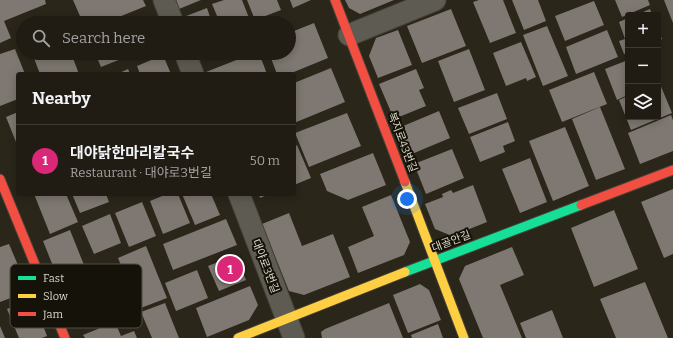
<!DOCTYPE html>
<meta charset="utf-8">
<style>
:root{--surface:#201c14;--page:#28251d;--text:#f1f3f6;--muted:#a2a1a0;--line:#3d3a34;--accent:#db2777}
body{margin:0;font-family:Bitter,"Noto Sans KR",serif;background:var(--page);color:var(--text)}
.controls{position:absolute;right:12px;top:12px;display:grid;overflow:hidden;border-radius:4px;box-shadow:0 2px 10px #0003}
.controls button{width:36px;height:36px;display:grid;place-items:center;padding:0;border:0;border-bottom:1px solid var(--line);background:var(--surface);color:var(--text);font:20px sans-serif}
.you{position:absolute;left:407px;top:199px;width:14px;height:14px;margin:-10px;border:3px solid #fff;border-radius:50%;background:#1a73e8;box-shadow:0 0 0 6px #1a73e833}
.badge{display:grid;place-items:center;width:26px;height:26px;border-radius:50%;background:var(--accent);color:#fff;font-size:13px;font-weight:700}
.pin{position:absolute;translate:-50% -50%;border:2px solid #fff;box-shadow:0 1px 4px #0006}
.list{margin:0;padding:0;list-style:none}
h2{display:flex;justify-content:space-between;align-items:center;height:52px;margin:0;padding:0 16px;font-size:17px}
h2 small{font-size:13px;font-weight:400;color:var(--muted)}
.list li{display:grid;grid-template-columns:26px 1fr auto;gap:12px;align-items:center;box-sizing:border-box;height:72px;padding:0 16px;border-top:1px solid var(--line)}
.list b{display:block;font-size:15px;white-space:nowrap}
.list p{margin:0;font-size:13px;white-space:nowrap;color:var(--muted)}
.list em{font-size:13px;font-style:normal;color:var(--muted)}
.icon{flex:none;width:22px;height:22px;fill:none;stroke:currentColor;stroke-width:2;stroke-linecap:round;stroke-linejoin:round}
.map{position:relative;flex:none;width:673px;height:338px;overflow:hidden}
.search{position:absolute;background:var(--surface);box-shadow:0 2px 10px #0003;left:16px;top:16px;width:280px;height:44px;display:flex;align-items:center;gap:10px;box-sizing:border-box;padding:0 14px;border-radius:22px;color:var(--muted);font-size:15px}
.panel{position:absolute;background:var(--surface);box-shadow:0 2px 10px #0003;left:16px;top:72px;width:280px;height:124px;border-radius:4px}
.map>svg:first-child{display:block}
.building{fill:#7f7771}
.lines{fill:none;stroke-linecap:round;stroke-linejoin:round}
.street-casing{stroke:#464238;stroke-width:23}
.fast-casing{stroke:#464238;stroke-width:11}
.slow-casing{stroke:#464238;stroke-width:11}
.jam-casing{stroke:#464238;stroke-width:11}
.street{stroke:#5e5b52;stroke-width:21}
.fast{stroke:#16e098;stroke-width:9}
.slow{stroke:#ffcf43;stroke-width:9}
.jam{stroke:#f24e42;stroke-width:9}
.labels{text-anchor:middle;stroke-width:4;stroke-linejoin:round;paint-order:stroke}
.street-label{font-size:11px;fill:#d9d5c8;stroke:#151209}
.key{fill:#151209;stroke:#504c42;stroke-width:1}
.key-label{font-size:11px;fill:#d9d5c8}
</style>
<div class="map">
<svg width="673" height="338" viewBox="0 0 673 338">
<rect width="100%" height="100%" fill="#2a261a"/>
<path class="building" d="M 0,0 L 45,0 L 46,4 L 4,21 L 11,38 L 0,43 Z
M 73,0 L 143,0 L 146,6 L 104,23 L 83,23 Z
M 176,0 L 201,0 L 179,9 Z
M 224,0 L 242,0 L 251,23 L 220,23 L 212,4 Z
M 247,0 L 277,0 L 281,10 L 255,20 Z
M 290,0 L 311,0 L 293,8 Z
M 345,0 L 394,0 L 360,14 L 349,8 Z
M 479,0 L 503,0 L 516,33 L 490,43 L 473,2 Z
M 512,0 L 538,0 L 546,21 L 524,30 Z
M 615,0 L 648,0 L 650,5 L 622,17 Z
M 664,0 L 673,0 L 673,23 Z
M 594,1 L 604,25 L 565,41 L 555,16 Z
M 207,8 L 212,23 L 183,23 L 181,18 Z
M 451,9 L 466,46 L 422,63 L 407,26 Z
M 650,9 L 652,15 L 636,15 Z
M 150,16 L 153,23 L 131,23 Z
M 628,18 L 628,53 L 624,54 L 619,41 L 625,39 L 619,22 Z
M 314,23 L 328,58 L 289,74 L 277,74 L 269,53 L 289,53 L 289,33 Z
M 547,26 L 568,76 L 543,86 L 523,35 Z
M 398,30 L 412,65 L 378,78 L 369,56 L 376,38 Z
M 607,30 L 618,57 L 576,74 L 566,47 Z
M 658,30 L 662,39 L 658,41 Z
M 521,42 L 536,77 L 527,81 L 526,78 L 506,86 L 493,53 Z
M 15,49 L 25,74 L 18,74 L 18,99 L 0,106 L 0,54 Z
M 469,49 L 485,90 L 454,102 L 438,61 Z
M 32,53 L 71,53 L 79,74 L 40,74 Z
M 95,53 L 136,53 L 101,67 Z
M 195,53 L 218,53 L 198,61 Z
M 254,53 L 259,53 L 267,74 L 207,74 L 206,72 Z
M 163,55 L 171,74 L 140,74 L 137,66 Z
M 628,60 L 628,95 L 617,100 L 605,69 Z
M 331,68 L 345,102 L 294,123 L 294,83 Z
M 128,69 L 130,74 L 117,74 Z
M 416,69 L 424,88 L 419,90 L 426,106 L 394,119 L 379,84 Z
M 594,72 L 607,104 L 562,122 L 549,90 Z
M 658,84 L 660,84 L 672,113 L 631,130 L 619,100 L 628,96 L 628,117 L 658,117 Z
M 497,93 L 507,119 L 469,134 L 458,108 Z
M 600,107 L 625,169 L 596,180 L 572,119 Z
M 439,111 L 450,138 L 407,156 L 396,129 Z
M 18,112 L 18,147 L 6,117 Z
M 347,113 L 361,146 L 309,167 L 295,133 Z
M 671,115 L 673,120 L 673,151 L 640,164 L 628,133 Z
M 508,122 L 515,141 L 503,146 L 505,152 L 480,162 L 470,137 Z
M 565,127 L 589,186 L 553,201 L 529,141 Z
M 297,145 L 311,178 L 294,185 L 294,147 Z
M 452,149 L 464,178 L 426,194 L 414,164 Z
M 373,153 L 386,185 L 348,200 L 327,191 L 320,174 Z
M 530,158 L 547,202 L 520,213 L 502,169 Z
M 473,185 L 487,222 L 452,236 L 435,229 L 425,204 L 443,197 L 442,194 L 451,190 L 453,193 Z
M 673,189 L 673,254 L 664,258 L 641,202 Z
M 34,194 L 66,194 L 78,222 L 50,234 Z
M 72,194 L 106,194 L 109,202 L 80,213 Z
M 167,194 L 178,194 L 190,223 L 163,234 L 150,201 Z
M 182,194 L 211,194 L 220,215 L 195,225 Z
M 259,194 L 270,194 L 260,198 Z
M 391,195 L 410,242 L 404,255 L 358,273 L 348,247 L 374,236 L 362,207 Z
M 142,202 L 156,236 L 129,247 L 115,213 Z
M 614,210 L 638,269 L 594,287 L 571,228 Z
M 289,213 L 302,246 L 333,234 L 350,277 L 304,295 L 289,291 L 262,224 Z
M 110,214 L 121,243 L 94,254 L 82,226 Z
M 226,219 L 237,245 L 173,270 L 163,244 Z
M 70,230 L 88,275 L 61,286 L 43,241 Z
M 9,244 L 29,291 L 0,302 L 0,247 Z
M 146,246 L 167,298 L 133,311 L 123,287 L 129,285 L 118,258 Z
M 512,247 L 524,275 L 500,285 L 522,338 L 483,338 L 459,279 L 465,266 Z
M 236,255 L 246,280 L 219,291 L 208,266 Z
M 197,270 L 208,298 L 176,311 L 165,283 Z
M 645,282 L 668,338 L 616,338 L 600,299 Z
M 420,284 L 429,290 L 441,320 L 408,333 L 393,295 Z
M 250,286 L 258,305 L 249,320 L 207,337 L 196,308 Z
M 33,299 L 47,336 L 42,338 L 19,338 L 7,309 Z
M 165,303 L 179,338 L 152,338 L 141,312 Z
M 389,303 L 403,338 L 322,338 L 321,332 L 325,329 Z
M 552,310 L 563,338 L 526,338 L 520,323 Z
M 115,322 L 121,336 L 134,331 L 137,338 L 85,338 L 83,335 Z
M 438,324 L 443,338 L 412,338 L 411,335 Z
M 0,326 L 5,338 L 0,338 Z"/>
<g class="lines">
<g class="street-casing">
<path id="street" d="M 164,0 L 173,23
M 349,35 L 435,0
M 185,53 L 193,74
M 239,194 L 294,338"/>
</g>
<g class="fast-casing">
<path id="fast" d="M 405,272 L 581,205"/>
</g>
<g class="slow-casing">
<path id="slow" d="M 405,182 L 464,338
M 238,338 L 405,272"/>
</g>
<g class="jam-casing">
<path id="jam" d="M 335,0 L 405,182
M 0,179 L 65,338
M 581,205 L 673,170"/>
</g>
<use href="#street" class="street"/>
<use href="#fast" class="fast"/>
<use href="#slow" class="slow"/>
<use href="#jam" class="jam"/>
</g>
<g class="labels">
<g class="street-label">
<text transform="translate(403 142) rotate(69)" y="4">복지로43번길</text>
<text transform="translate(451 241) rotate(-21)" y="4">대골안길</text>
<text transform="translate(266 266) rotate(69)" y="4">대야로3번길</text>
</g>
</g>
<rect x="10" y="264" width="132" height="64" rx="6" class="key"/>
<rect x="18" y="276" width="18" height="4" fill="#16e098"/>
<rect x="18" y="294" width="18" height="4" fill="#ffcf43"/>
<rect x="18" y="312" width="18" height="4" fill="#f24e42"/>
<g class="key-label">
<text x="43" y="282">Fast</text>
<text x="43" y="300">Slow</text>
<text x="43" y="318">Jam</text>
</g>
</svg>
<div class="controls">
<button>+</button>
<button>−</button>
<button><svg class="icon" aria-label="layers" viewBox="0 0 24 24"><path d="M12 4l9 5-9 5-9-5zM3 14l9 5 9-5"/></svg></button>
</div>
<div class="you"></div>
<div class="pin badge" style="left:230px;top:269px">1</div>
<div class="search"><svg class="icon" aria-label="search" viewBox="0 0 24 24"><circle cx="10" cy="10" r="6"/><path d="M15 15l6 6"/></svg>Search here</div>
<section class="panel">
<h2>Nearby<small></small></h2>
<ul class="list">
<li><span class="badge">1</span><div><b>대야닭한마리칼국수</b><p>Restaurant · 대야로3번길</p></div><em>50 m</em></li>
</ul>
</section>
</div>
